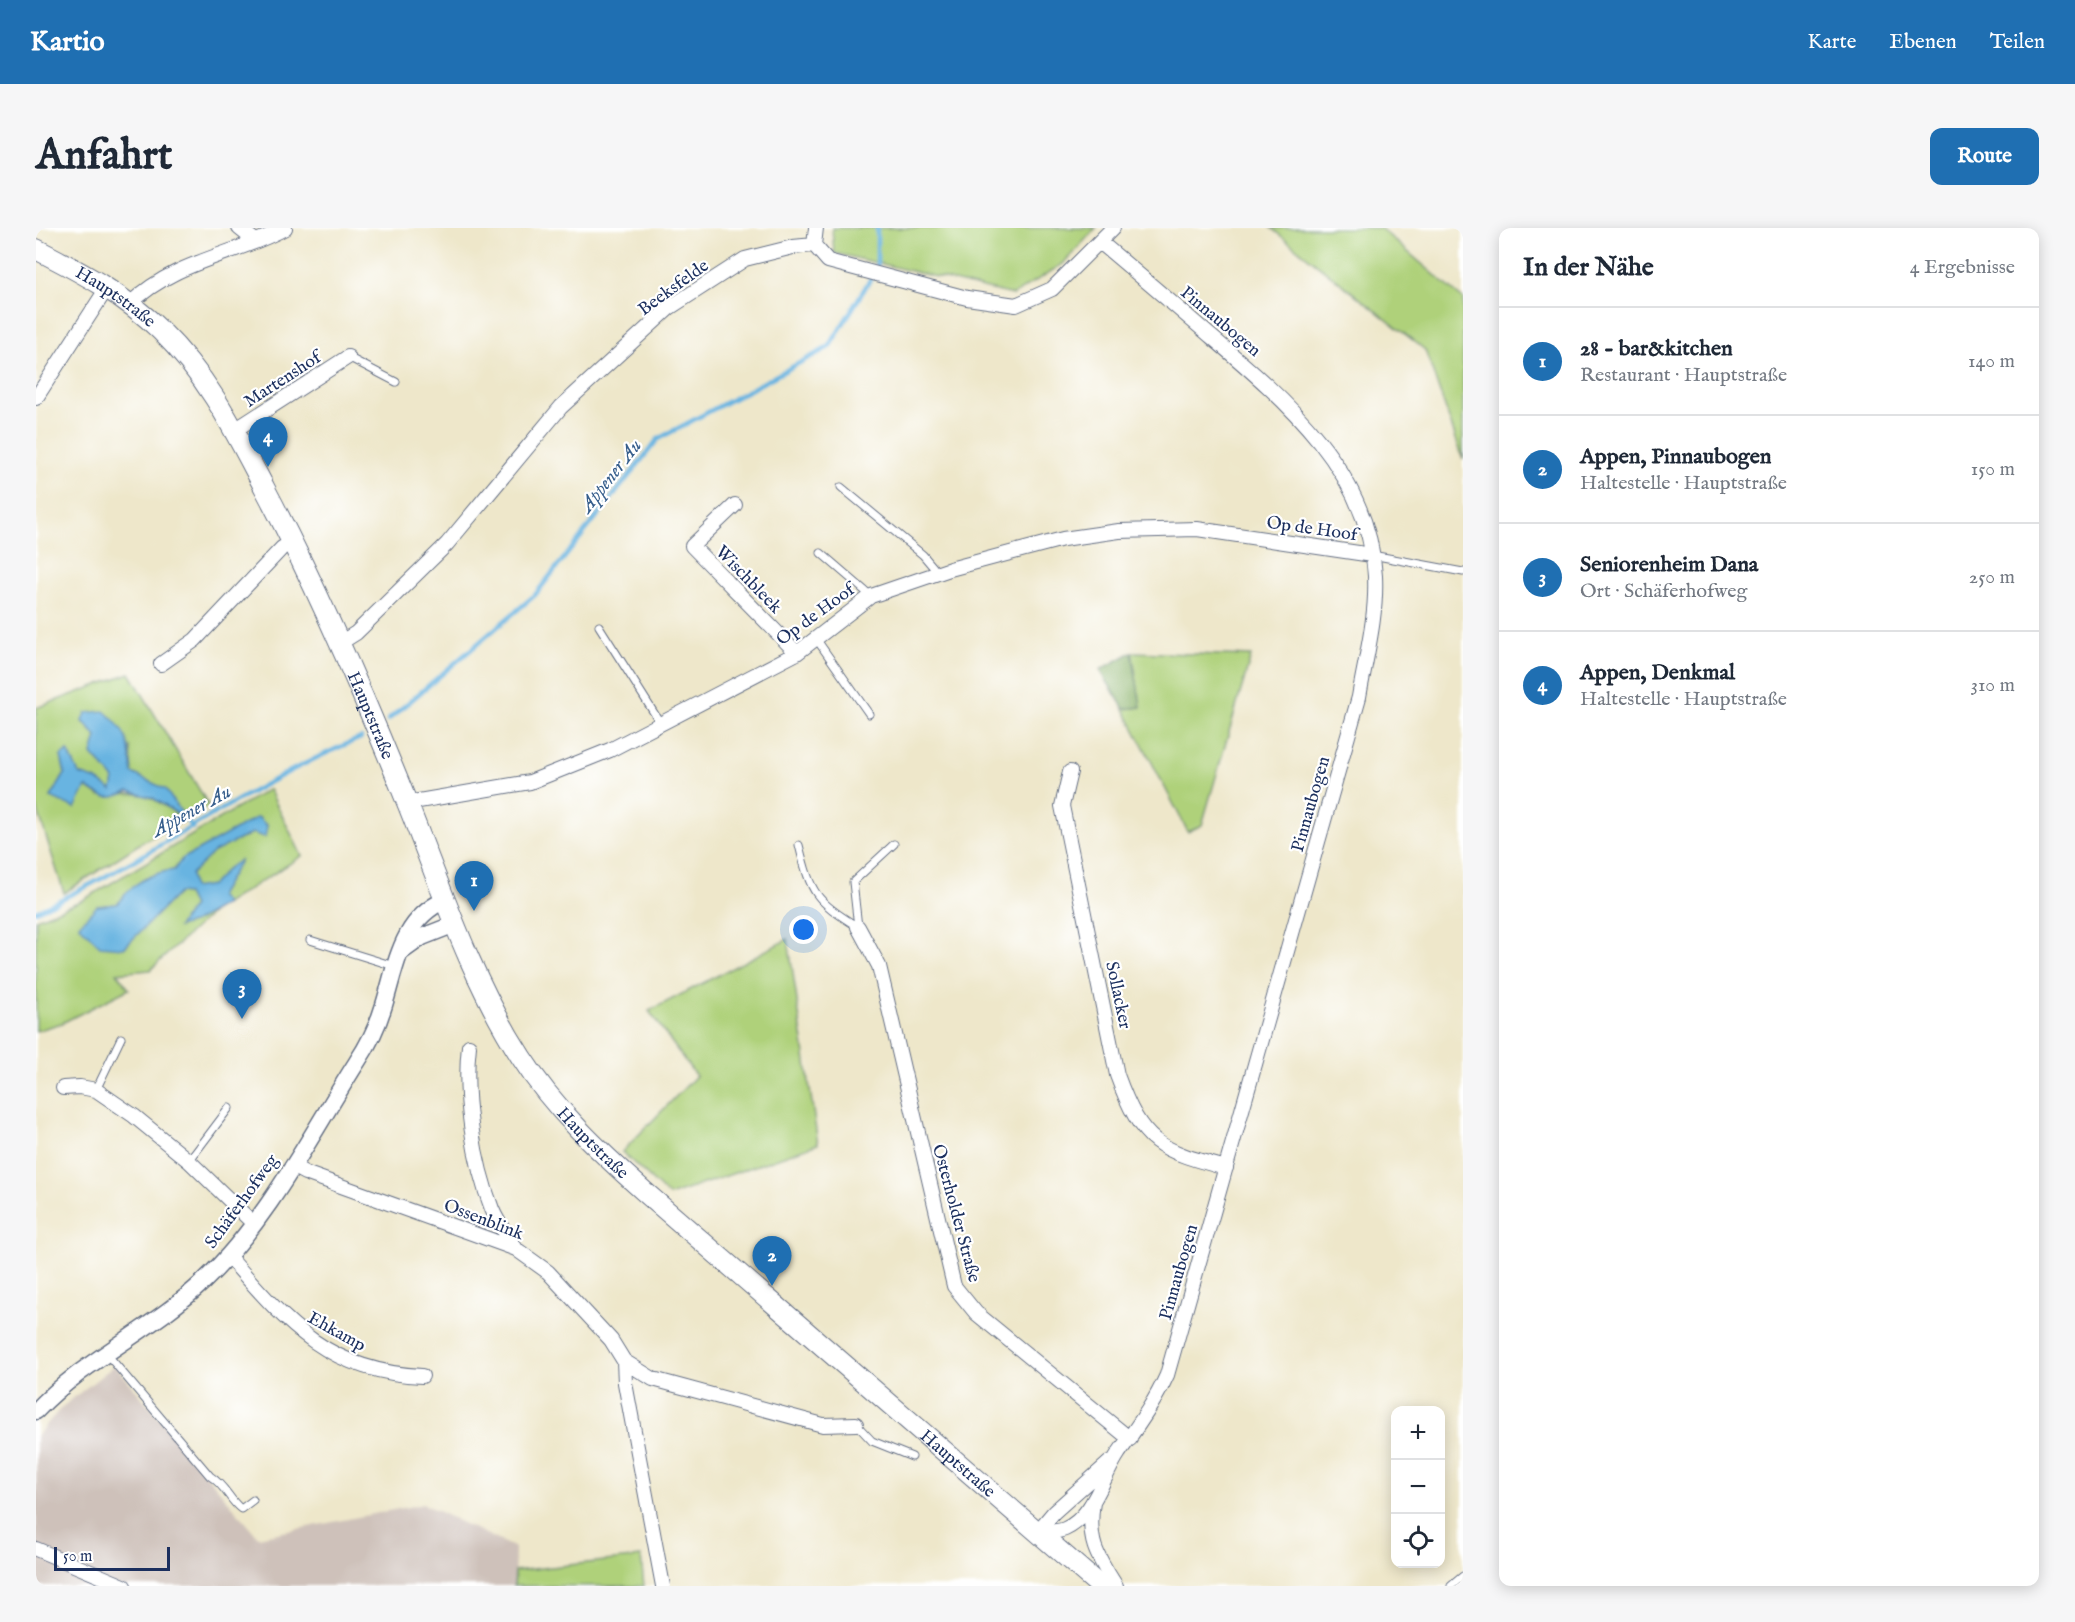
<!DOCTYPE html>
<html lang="de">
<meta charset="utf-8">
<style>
:root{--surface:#fff;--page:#f6f6f7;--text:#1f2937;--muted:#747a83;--line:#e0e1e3;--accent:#1f6fb2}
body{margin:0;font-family:"IM FELL English",serif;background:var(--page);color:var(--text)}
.controls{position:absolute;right:18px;bottom:18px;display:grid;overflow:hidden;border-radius:12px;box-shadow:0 3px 15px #0003}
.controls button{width:54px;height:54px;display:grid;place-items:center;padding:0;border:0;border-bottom:2px solid var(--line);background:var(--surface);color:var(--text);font:30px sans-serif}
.scale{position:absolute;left:18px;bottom:15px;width:116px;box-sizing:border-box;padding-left:6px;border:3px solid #1b2f5e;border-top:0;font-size:16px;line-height:21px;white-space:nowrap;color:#1b2f5e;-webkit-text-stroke:4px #fff;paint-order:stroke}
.you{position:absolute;left:768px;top:702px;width:21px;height:21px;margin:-15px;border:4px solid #fff;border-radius:50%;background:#1a73e8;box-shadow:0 0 0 9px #1a73e833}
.badge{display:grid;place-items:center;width:39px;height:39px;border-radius:50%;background:var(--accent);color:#fff;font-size:20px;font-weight:700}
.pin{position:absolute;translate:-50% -50px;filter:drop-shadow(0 2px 3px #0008)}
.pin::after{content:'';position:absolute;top:32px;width:21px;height:18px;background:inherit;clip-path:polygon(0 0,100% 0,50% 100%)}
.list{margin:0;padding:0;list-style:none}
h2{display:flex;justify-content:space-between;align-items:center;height:78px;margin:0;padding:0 24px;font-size:26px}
h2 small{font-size:20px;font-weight:400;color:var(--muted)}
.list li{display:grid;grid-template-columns:39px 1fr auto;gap:18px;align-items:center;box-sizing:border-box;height:108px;padding:0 24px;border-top:2px solid var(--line)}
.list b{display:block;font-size:22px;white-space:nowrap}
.list p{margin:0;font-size:20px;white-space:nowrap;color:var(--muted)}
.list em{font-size:20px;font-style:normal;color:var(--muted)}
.icon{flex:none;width:33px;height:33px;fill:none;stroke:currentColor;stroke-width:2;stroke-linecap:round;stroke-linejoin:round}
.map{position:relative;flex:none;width:1427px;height:1358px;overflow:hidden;border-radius:12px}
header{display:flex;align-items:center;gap:36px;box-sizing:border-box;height:84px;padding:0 30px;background:var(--accent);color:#fff}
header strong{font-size:28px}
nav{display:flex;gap:33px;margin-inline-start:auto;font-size:21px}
.intro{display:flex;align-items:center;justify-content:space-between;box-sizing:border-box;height:144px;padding:0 36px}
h1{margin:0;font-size:42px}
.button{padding:15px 27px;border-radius:12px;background:var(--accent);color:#fff;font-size:21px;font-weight:700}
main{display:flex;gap:36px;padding:0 36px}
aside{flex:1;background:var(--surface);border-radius:12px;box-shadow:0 3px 15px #0003}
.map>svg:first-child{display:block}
.industrial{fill:#cec1ba}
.green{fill:#afd17a;stroke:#65806c;stroke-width:1.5;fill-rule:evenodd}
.forest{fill:#8bb36a;stroke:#537164;stroke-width:1.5}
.water{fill:#67b4e1;stroke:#4172a0;stroke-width:1.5}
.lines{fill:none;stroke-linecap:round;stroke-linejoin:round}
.stream{stroke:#67b4e1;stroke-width:4.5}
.service-casing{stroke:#656f84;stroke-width:9}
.minor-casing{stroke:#656f84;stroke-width:16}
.tertiary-casing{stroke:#656f84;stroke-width:19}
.secondary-casing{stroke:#656f84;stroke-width:22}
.service{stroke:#fff;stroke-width:7}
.minor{stroke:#fff;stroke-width:14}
.tertiary{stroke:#fff;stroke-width:16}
.secondary{stroke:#fff;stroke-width:20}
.labels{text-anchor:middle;stroke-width:4.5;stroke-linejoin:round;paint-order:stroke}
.street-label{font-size:18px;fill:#1b2f5e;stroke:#fff}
.water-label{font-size:20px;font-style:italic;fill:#365e8c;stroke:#fff}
</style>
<header>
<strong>Kartio</strong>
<nav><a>Karte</a><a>Ebenen</a><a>Teilen</a></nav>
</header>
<div class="intro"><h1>Anfahrt</h1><a class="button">Route</a></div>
<main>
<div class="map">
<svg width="1427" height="1358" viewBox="0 0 1427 1358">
<rect width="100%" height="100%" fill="#fff"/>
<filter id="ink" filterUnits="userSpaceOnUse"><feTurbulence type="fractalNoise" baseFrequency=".0167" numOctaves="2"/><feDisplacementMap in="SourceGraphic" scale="12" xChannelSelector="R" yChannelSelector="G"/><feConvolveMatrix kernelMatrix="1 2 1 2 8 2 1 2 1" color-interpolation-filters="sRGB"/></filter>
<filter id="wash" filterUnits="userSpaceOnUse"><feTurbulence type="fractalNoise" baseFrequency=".008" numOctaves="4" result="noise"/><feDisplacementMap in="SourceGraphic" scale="24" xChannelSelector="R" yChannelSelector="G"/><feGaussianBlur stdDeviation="1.35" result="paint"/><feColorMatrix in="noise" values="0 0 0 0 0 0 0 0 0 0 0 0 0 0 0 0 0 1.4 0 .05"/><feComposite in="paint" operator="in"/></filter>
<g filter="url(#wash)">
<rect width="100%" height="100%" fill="#eee7ca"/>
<path class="industrial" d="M 79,1137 L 222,1309 L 387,1276 L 479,1320 L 478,1358 L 0,1358 L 0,1208 L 26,1179 Z"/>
<path class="green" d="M 796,0 L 1060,0 L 1027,36 L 977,67 L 798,25 Z
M 1235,0 L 1344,0 L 1427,71 L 1427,231 L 1389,122 Z
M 1096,424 L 1215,428 L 1166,597 L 1152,604 L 1088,481 L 1105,479 Z
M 94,445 L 173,578 L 150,591 L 129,561 L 96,545 L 94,519 L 47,494 L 61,509 L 56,526 L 78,551 L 76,563 L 61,552 L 43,546 L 32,524 L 25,528 L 29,546 L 15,569 L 50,559 L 63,568 C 108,561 113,567 149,592 L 108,613 L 28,665 L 0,577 L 0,480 Z
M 233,561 L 266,628 L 178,683 L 114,742 L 81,745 L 93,761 L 26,795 L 0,803 L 0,691 L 47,672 ZM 222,589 L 231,598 L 178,624 L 155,646 L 156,660 L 176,657 L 191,641 L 204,632 L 183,668 L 189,676 L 159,694 L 143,699 L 157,678 L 151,666 L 142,665 L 88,720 L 61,678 L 81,676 C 95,656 113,645 138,642 L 146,631 Z
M 752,711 L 782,916 L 633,968 L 586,924 L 660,848 L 613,783 Z
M 605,1329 L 608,1358 L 478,1358 L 479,1343 Z"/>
<path class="forest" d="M 1096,424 L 1105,479 L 1088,481 L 1064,442 Z"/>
<path class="water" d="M 68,483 C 92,503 93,515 96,545 L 129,561 L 150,591 L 117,570 L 93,563 C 72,573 69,571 50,559 L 39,580 L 15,569 L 29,546 L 25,528 L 32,523 L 43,546 L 61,552 L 76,562 L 78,551 L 56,526 L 61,509 L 47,493 L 50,485 Z
M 222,589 L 231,598 L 229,609 L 216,605 L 178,624 L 155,646 L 157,660 L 176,657 L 191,641 L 205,631 L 183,668 L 190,676 L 159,694 L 142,699 L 157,678 L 151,666 L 142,665 L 88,720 L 64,718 L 43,697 L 61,678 L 81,676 C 96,656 113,645 138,642 L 146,631 Z"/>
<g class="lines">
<path class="stream" d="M 841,0 L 841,39
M 352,492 L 499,367 L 622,211 L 793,119 L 835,50
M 150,591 L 156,600
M 0,683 C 112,633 212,556 325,510"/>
</g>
</g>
<g filter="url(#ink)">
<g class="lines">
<g class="service-casing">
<path id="service" d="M 312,129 L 360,154
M 805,259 L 887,327 L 903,346
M 785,325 L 835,368
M 1336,327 L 1427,344
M 563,398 L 625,496
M 781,412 L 833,486
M 763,617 C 775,666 779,672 822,699
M 822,699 L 817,654 L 858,616
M 274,712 L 358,738
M 60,862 L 85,810
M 153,933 L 193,880
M 70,1125 L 174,1248 C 190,1258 193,1272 205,1281 L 217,1272
M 820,1196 L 836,1213 L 876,1229
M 1415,1358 L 1427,1348"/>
</g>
<g class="minor-casing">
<path id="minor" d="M 203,0 L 218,12
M 778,17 L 792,33 L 931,70 L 980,77 L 1016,61 L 1077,0
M 778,17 L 780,0
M 94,76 C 139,32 198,28 249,0
M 0,170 L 71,60
M 199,202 L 312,129
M 699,277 L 656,318 L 761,425
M 304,415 L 320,405 L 411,316 L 525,179 L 633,80 L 709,31 L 757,19 L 778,17
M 125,436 L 159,412 L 246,320 L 256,315
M 1034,544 L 1026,578 L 1081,847 C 1106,916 1123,922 1190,940
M 371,575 L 494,554 L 574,522 L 761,425 L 835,368 L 914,341 L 1027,311 L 1083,303 L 1161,301 L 1336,327
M 822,699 L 843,738 L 918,1058 L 940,1085 L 1094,1211
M 433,818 C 427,867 438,935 456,981 C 462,996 472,1008 480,1021
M 27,860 L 44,859 L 60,862 L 98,888 L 153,933 L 218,996
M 256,938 L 269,945 L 480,1021 L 512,1044 L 575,1112 L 588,1133 L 617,1151 L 787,1197 L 820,1196
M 192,1028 C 250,1094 291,1144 386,1148
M 588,1133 L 589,1155 L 627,1358
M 1057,1274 C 1051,1312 1060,1327 1080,1358
M 1002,1303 C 1011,1303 1020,1305 1029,1301 C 1058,1288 1066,1250 1082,1226 C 1100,1200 1118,1176 1131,1147 L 1323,469 C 1330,428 1341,389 1339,348 C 1333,241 1246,169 1171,105 C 1135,74 1100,44 1064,14
M 1002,1303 L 1018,1284 L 1074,1234
M 0,1321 L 88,1358"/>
</g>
<g class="tertiary-casing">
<path id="tertiary" d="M 365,724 L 386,709 L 419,696
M 0,1183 C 49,1131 116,1102 168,1053 C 232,992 274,908 321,834 C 333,816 342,797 348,777 C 361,735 365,692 409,672"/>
</g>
<g class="secondary-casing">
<g id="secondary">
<path id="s1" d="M 0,21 C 45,44 89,67 125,103 C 174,151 198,202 229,261 C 283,363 329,470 372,577 C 406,662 435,751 485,829 C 518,881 564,924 610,965 L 1064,1358"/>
</g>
</g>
<use href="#service" class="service"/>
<use href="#minor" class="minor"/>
<use href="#tertiary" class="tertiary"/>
<use href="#secondary" class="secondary"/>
</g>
</g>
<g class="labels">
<g class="street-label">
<text transform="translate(637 59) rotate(-36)" y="6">Beeksfelde</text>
<text dy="6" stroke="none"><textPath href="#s1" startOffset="93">Hauptstraße</textPath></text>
<text transform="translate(1185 93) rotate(40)" y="6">Pinnaubogen</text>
<text transform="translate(246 151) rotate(-33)" y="6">Martenshof</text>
<text transform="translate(1276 300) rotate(8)" y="6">Op de Hoof</text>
<text transform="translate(713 351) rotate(46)" y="6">Wischbleek</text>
<text transform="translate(779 386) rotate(-36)" y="6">Op de Hoof</text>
<text dy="6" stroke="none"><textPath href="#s1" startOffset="590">Hauptstraße</textPath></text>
<text transform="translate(1274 576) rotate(-74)" y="6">Pinnaubogen</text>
<text transform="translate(1083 767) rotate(78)" y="6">Sollacker</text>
<text dy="6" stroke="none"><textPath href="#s1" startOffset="1076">Hauptstraße</textPath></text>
<text transform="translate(205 973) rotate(-54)" y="6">Schäferhofweg</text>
<text transform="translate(921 985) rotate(75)" y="6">Osterholder Straße</text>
<text transform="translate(448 991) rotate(21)" y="6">Ossenblink</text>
<text transform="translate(1142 1044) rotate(-74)" y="6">Pinnaubogen</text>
<text transform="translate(301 1103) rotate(29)" y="6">Ehkamp</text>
<text dy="6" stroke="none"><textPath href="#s1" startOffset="1562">Hauptstraße</textPath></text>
</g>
<g class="water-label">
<text transform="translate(574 247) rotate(-52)" y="7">Appener Au</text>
<text transform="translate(155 582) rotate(-29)" y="7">Appener Au</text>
</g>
</g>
</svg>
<div class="controls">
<button>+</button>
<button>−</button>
<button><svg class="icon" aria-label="locate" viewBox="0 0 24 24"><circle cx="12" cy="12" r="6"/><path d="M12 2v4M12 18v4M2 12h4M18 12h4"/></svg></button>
</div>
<div class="scale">50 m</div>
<div class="you"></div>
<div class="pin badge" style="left:438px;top:683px">1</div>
<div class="pin badge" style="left:736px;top:1058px">2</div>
<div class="pin badge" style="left:206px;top:791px">3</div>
<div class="pin badge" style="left:232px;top:239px">4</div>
</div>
<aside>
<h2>In der Nähe<small>4 Ergebnisse</small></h2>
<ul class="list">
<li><span class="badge">1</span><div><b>28 - bar&amp;kitchen</b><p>Restaurant · Hauptstraße</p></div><em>140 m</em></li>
<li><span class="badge">2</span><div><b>Appen, Pinnaubogen</b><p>Haltestelle · Hauptstraße</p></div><em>150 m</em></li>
<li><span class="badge">3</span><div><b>Seniorenheim Dana</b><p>Ort · Schäferhofweg</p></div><em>250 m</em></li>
<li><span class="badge">4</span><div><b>Appen, Denkmal</b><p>Haltestelle · Hauptstraße</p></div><em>310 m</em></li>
</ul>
</aside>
</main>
